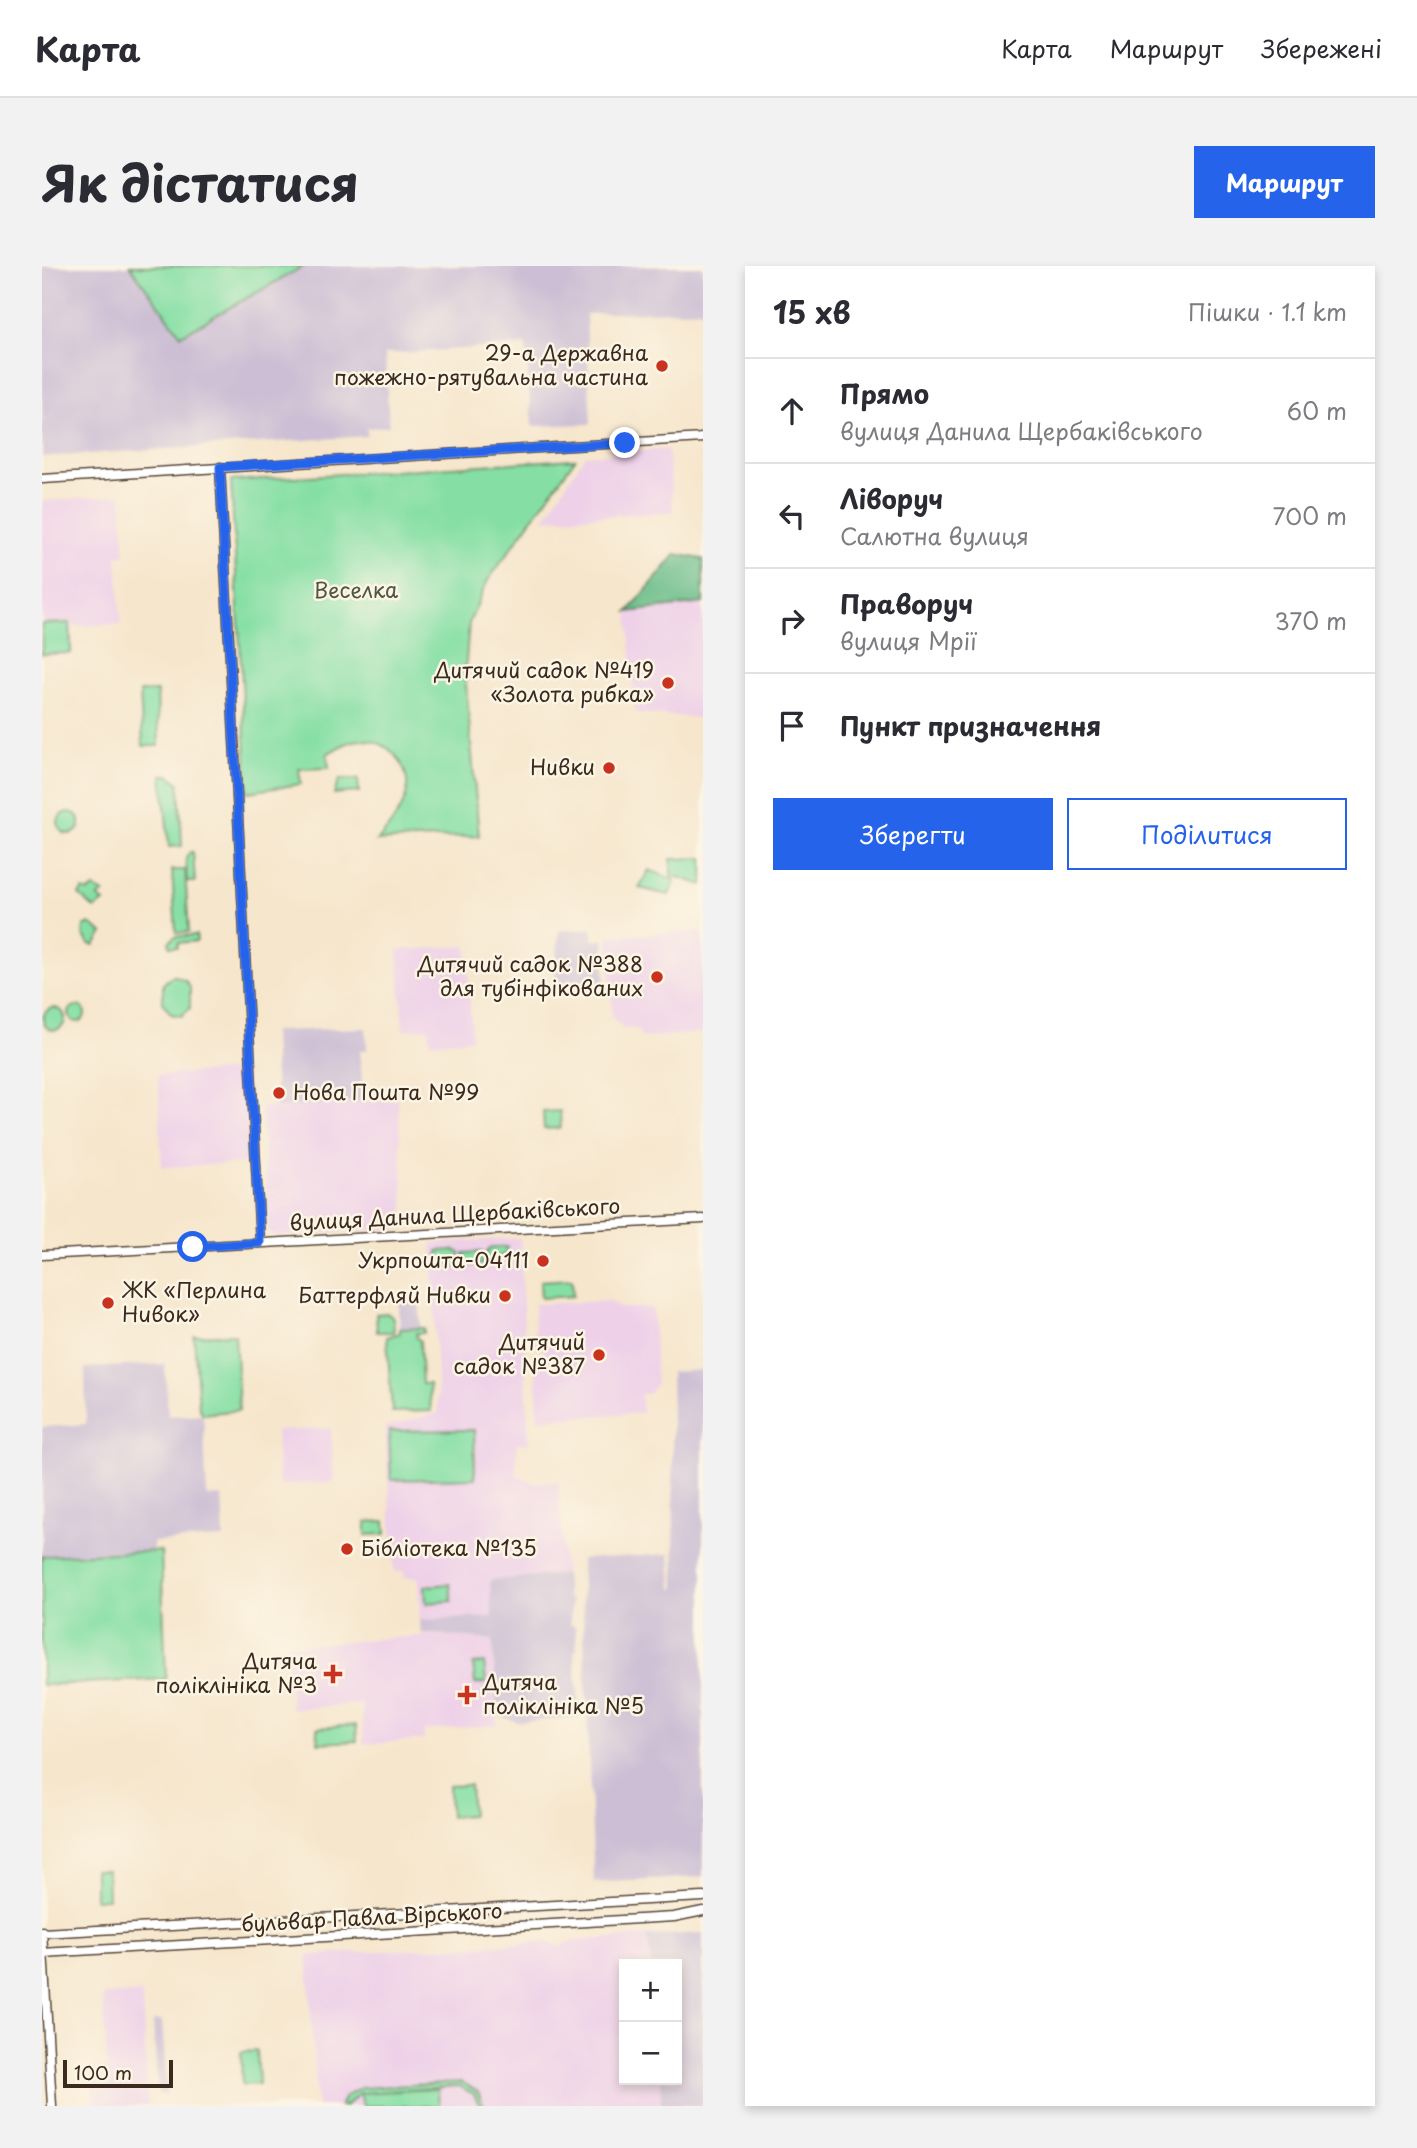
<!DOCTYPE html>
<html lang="uk">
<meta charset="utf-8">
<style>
:root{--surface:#fff;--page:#f2f2f3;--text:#2b2b33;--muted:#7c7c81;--line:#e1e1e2;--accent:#2563eb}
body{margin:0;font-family:"Playpen Sans",sans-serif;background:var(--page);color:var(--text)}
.controls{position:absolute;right:21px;bottom:21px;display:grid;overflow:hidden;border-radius:0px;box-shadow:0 4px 10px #0003}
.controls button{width:63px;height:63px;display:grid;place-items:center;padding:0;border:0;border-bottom:2px solid var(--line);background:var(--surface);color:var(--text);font:35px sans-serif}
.scale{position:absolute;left:21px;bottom:18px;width:110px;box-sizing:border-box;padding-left:7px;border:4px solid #3b2a1e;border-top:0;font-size:19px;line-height:24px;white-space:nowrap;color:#3b2a1e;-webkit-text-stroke:5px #fcf5e5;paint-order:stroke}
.stop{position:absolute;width:21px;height:21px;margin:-16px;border:5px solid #2563eb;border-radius:50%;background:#fff}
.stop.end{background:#2563eb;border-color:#fff;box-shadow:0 2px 7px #0008}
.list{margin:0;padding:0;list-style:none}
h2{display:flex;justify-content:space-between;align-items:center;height:91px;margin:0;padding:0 28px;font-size:30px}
h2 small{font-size:23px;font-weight:400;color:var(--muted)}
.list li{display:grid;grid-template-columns:46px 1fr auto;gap:21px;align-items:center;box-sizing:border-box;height:105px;padding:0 28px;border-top:2px solid var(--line)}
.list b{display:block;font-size:26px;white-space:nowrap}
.list p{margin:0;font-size:23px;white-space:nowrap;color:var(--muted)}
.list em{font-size:23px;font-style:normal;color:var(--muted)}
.actions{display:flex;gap:14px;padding:21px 28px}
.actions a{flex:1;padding:16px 0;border:2px solid var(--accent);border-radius:0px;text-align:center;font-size:24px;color:var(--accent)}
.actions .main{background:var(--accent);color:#fff}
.icon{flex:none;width:38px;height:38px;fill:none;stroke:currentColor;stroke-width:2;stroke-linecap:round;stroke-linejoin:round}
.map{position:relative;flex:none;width:661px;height:1840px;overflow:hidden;border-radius:0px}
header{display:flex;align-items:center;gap:42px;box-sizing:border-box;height:98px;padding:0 35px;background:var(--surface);border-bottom:2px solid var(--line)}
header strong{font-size:33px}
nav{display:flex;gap:38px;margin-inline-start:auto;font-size:24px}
.intro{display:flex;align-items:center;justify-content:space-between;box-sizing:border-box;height:168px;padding:0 42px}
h1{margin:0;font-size:49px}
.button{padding:18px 32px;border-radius:0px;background:var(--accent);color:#fff;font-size:24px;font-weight:700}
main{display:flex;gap:42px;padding:0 42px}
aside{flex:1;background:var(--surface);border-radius:0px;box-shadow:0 4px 10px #0003}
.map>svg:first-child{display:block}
.built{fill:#eed0e8}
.industrial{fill:#ccbed4}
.green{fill:#85dfa4;stroke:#608461;stroke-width:2}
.forest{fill:#6cbe8a;stroke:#547454;stroke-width:2}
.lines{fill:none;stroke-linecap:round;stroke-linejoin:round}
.secondary-casing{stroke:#574638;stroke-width:11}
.secondary{stroke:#fff;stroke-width:8}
.route{stroke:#2563eb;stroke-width:9}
.poi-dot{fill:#c8321e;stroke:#fcf5e5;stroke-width:2.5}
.labels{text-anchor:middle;stroke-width:5;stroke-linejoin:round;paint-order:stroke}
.poi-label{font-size:21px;fill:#3b2a1e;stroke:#fcf5e5;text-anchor:end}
.park-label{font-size:21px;fill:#4e5740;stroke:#fcf5e5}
.street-label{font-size:21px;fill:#3b2a1e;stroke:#fcf5e5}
</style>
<header>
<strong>Карта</strong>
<nav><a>Карта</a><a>Маршрут</a><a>Збережені</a></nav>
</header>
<div class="intro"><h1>Як дістатися</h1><a class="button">Маршрут</a></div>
<main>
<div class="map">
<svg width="661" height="1840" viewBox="0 0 661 1840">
<rect width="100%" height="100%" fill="#fcf5e5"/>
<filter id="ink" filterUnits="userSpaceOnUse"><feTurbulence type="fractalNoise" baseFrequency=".0143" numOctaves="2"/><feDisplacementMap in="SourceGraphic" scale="14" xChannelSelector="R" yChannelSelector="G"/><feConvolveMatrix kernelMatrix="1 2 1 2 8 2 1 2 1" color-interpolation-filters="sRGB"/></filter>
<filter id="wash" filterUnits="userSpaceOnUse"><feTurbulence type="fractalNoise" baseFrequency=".00686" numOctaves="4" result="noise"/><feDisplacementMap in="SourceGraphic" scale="28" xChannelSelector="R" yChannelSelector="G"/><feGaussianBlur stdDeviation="1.57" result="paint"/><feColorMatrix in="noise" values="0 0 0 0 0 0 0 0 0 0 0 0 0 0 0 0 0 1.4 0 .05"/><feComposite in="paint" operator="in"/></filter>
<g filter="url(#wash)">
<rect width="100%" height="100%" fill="#f6e6cc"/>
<path class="built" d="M 626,183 L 631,246 L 502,253 L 543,189 Z
M 79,229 L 83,289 L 75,290 L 79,358 L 30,360 L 31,388 L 0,390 L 0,235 Z
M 661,337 L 661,452 L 593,447 L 586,346 Z
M 661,665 L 661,767 L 599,772 L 596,763 L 581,763 L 570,751 L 567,670 Z
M 425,680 L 430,773 L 388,777 L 387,762 L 361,764 L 356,684 Z
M 204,804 L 209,897 L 120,901 L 116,809 Z
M 356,833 L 363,962 L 236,970 L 227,967 L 219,841 Z
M 478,972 L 487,1178 L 475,1177 L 474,1209 L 491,1217 L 516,1215 L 523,1308 L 449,1314 L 450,1351 L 378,1354 L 376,1311 L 362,1312 L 362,1305 L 352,1306 L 343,1161 L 396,1147 L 390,977 Z
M 570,1035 L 579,1042 L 611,1042 L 614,1118 L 607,1128 L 599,1128 L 600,1147 L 496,1153 L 494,1102 L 502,1095 L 502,1084 L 493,1080 L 492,1038 Z
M 289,1162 L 292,1216 L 237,1219 L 234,1165 Z
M 391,1369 L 451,1374 L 455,1459 L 382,1465 L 382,1474 L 321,1478 L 320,1438 L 249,1443 L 245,1380 Z
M 605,1670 L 609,1698 L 582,1698 L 582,1814 L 618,1814 L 619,1840 L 275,1840 L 265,1689 L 505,1676 L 519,1681 L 528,1675 Z
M 100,1727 L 106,1840 L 52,1840 L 50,1803 L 65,1801 L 61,1729 Z"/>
<path class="industrial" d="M 0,0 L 661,0 L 661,44 L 544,48 L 549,158 L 490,160 L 484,79 L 343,88 L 347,160 L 325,162 L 325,170 L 0,191 Z
M 550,663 L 551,674 L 562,674 L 563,730 L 545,729 L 538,719 L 513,717 L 517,665 Z
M 324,762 L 325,784 L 318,785 L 321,835 L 234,841 L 231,765 Z
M 377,1033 L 379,1062 L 358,1063 L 357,1035 Z
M 123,1098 L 126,1150 L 161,1148 L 165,1231 L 180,1230 L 182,1272 L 111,1276 L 111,1286 L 0,1290 L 0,1161 L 44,1158 L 43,1102 Z
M 661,1104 L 661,1611 L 552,1617 L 539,1293 L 628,1288 L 630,1323 L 633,1323 L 629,1106 Z
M 523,1308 L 525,1331 L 529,1334 L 528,1358 L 533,1360 L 535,1383 L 532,1386 L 538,1451 L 476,1456 L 455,1449 L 451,1374 L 379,1367 L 378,1354 L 450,1351 L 448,1314 Z
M 661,1667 L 661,1840 L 619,1840 L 618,1814 L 635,1814 L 635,1698 L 609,1698 L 605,1670 Z
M 111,1755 L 120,1755 L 125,1828 L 116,1828 Z"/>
<path class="green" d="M 88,0 L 262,0 L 139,69 Z
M 533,193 L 445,316 L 427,357 L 423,407 L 437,570 L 335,575 C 347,562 359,547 364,530 C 371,503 348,473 320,474 C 308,474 295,482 285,488 L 287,502 L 257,503 L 259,518 L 206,526 L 189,215 Z
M 28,357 L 29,387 L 0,388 L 0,358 Z
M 98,426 L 115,426 L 117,480 L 101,480 Z
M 120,509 L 127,509 L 137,517 L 140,580 L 127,581 Z
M 316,513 L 317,526 L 292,528 L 297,514 Z
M16 557a11 11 0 1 1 22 0a11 11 0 1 1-22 0Z
M 148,586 L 151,586 L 153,616 L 145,616 L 144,591 Z
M 661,592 L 661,619 L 629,609 L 629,593 Z
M 130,604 L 143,604 L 147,666 L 134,667 Z
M 607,604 L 633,614 L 627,629 L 597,622 Z
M 52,622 L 62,627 L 56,631 L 62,636 L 53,643 L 37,629 L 41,624 L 46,626 Z
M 48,658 L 61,667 L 53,679 L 47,678 L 41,668 L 42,661 Z
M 154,669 L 155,675 L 136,677 L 136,681 L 128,681 L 127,676 L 133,671 Z
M 131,709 L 143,714 L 148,721 L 148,742 L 140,750 L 129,748 L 121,737 L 121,718 Z
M27 748a8 8 0 1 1 16 0a8 8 0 1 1-16 0Z
M1 753a11 11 0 1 1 22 0a11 11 0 1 1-22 0Z
M 518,845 L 519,862 L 502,863 L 501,846 Z
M 465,981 L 465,987 L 445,998 L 444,986 L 449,982 Z
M 412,984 L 418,987 L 418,997 L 414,1001 L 397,1002 L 396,985 Z
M 440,986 L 440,999 L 423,999 L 422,987 Z
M 530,1013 L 531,1030 L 499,1032 L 498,1015 Z
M 345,1047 L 351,1052 L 352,1066 L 335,1066 L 334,1048 Z
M 382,1062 L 382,1067 L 374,1067 L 375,1073 L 378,1074 L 380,1118 L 387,1118 L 389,1145 L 350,1146 L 345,1071 L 358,1067 L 358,1063 Z
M 193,1068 L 197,1144 L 161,1148 L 157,1142 L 152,1070 Z
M 432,1164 L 433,1212 L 349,1214 L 347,1165 Z
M 343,1255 L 344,1268 L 324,1269 L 324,1256 Z
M 119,1285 L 124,1413 L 0,1419 L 0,1290 Z
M 408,1318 L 410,1335 L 384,1337 L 383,1320 Z
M 442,1397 L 444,1417 L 433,1418 L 431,1398 Z
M 314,1459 L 315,1475 L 276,1477 L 275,1462 Z
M 428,1519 L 430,1549 L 408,1550 L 407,1520 Z
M 53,1604 L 65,1604 L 66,1633 L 53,1633 Z
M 215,1785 L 217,1818 L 200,1819 L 199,1786 Z
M 420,1816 L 436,1826 L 442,1840 L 438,1840 L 432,1828 L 417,1820 L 321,1827 L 396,1823 L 397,1840 L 320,1840 L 319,1827 L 303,1840 L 298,1840 L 303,1831 L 319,1822 Z"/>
<path class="forest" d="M 634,288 L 661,293 L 661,337 L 586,346 Z"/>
</g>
<g filter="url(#ink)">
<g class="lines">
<g class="secondary-casing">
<path id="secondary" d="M 178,201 L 218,977
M 0,213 L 661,172
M 0,989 L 661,953
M 0,1665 L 10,1840
M 0,1667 L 661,1631
M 0,1687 L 632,1651 L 661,1645"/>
</g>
<use href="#secondary" class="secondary"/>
</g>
</g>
<g class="lines" filter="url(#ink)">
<path class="route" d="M 151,981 L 218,977 L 178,201 L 583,177"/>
</g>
<g class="poi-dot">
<circle cx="620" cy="100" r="7"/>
<circle cx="626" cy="417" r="7"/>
<circle cx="567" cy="502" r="7"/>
<circle cx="615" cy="711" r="7"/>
<circle cx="237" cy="827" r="7"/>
<circle cx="501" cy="995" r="7"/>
<circle cx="463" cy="1030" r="7"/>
<circle cx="66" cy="1037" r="7"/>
<circle cx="557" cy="1089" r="7"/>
<circle cx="305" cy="1283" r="7"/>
<path d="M287.5 1397.5h7v7h7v7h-7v7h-7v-7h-7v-7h7z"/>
<path d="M421.5 1418.5h7v7h7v7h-7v7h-7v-7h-7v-7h7z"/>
</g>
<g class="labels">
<g class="poi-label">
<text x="606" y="95">29-а Державна<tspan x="606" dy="24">пожежно-рятувальна частина</tspan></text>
<text x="612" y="412">Дитячий садок №419<tspan x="612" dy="24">«Золота рибка»</tspan></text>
<text x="553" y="509">Нивки</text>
<text x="601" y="706">Дитячий садок №388<tspan x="601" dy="24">для тубінфікованих</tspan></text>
<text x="251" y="834" text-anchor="start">Нова Пошта №99</text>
<text x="487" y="1002">Укрпошта-04111</text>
<text x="80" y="1032" text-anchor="start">ЖК «Перлина<tspan x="80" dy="24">Нивок»</tspan></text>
<text x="449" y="1037">Баттерфляй Нивки</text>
<text x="543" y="1084">Дитячий<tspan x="543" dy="24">садок №387</tspan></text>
<text x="319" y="1290" text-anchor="start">Бібліотека №135</text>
<text x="275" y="1403">Дитяча<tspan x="275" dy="24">поліклініка №3</tspan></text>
<text x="441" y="1424" text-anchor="start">Дитяча<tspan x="441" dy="24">поліклініка №5</tspan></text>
</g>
<g class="park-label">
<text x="314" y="332">Веселка</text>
</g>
<g class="street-label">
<text transform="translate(413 949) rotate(-3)" y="7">вулиця Данила Щербаківського</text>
<text transform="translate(330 1652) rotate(-3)" y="7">бульвар Павла Вірського</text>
</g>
</g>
</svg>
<div class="controls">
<button>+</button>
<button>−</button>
</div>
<div class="scale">100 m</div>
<div class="stop" style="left:151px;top:981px"></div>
<div class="stop end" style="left:583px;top:177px"></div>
</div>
<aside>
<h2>15 хв<small>Пішки · 1.1 km</small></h2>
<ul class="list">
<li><svg class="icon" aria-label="ahead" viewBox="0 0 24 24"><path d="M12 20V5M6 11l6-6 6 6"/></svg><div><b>Прямо</b><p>вулиця Данила Щербаківського</p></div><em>60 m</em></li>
<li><svg class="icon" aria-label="left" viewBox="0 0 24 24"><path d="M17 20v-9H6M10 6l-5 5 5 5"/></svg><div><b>Ліворуч</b><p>Салютна вулиця</p></div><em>700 m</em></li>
<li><svg class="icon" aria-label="right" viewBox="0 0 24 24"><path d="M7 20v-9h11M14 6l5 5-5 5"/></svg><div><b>Праворуч</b><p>вулиця Мрії</p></div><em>370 m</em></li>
<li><svg class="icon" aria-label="arrive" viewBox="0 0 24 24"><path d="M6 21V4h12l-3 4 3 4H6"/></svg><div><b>Пункт призначення</b></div></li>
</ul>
<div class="actions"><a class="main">Зберегти</a><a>Поділитися</a></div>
</aside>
</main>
